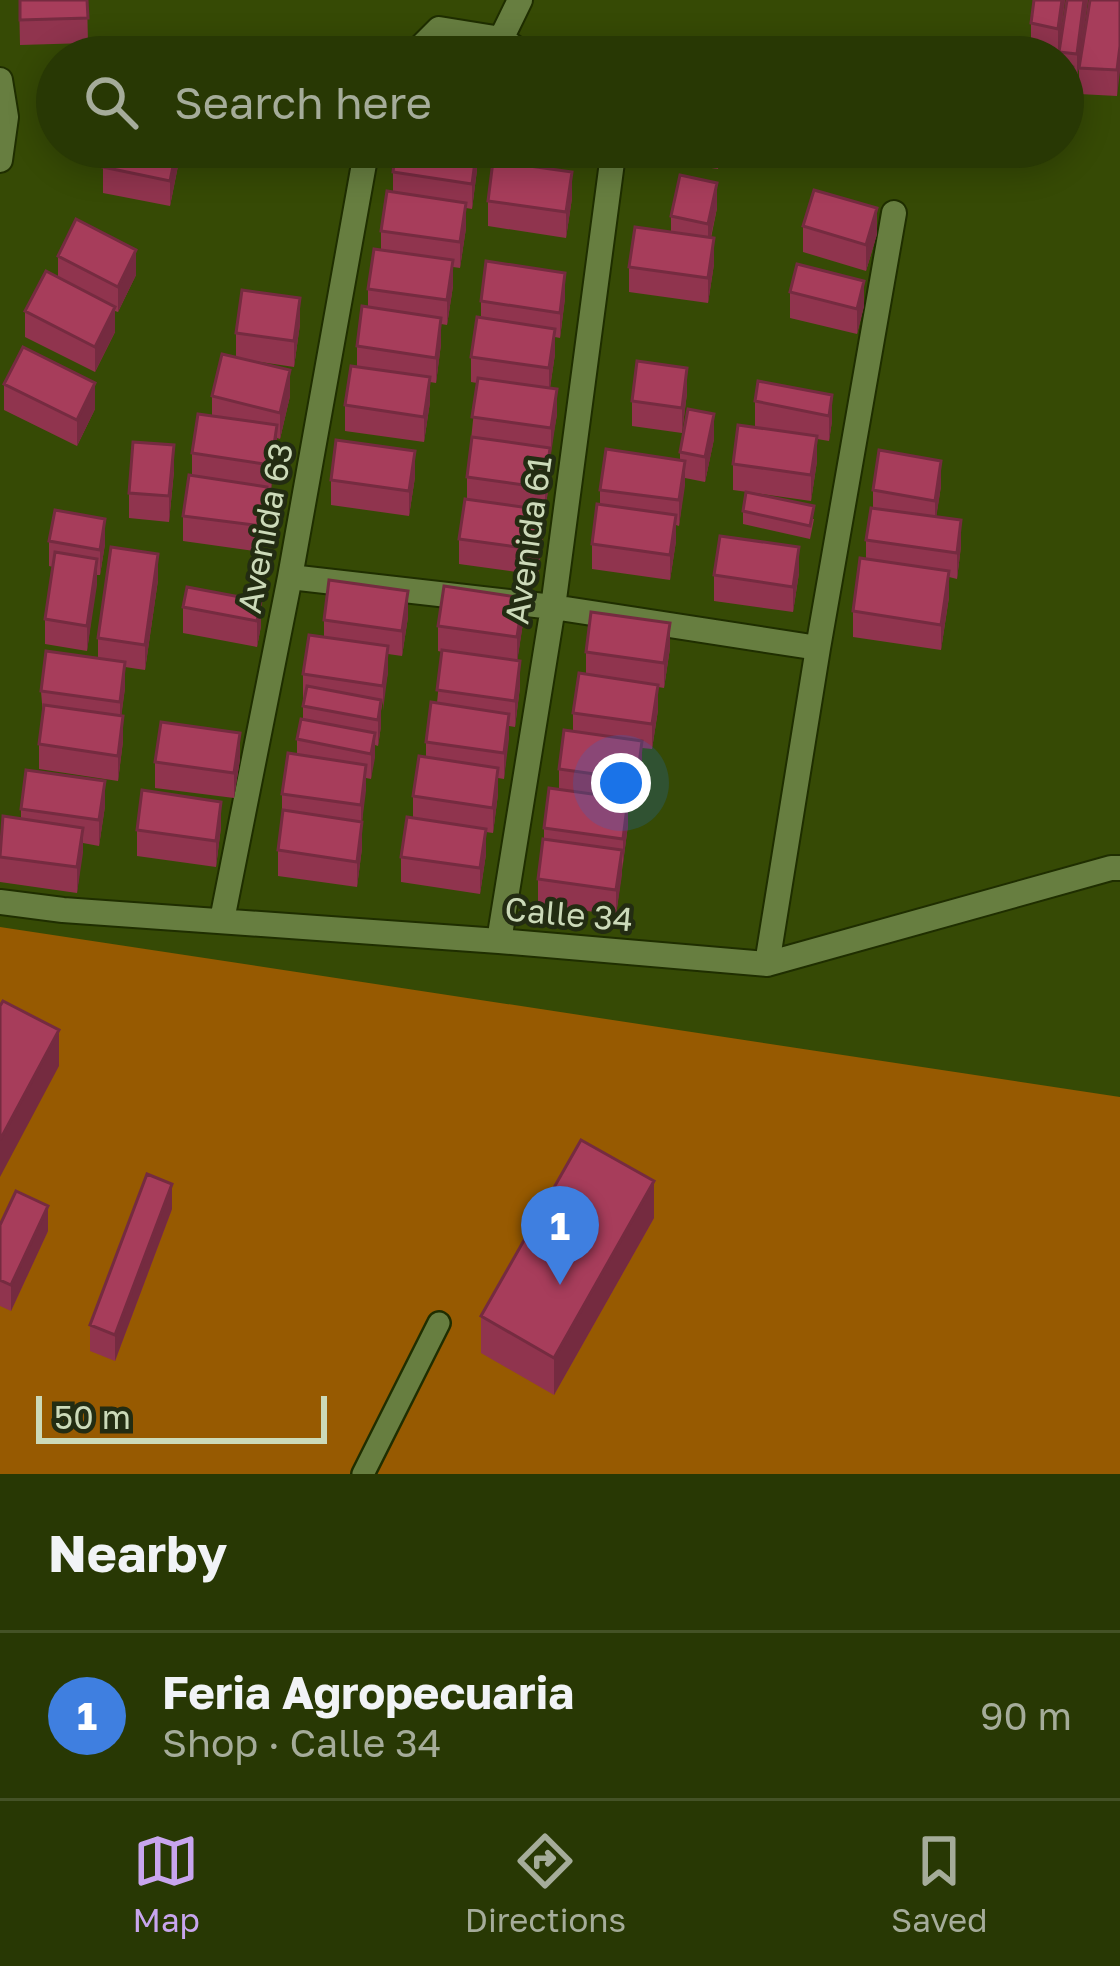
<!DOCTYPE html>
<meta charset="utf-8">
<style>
:root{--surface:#283804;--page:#303f0e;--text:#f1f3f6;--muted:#a5ac9a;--line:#445226;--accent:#c8a5ee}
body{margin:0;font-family:"Golos Text",sans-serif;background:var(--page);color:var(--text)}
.scale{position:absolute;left:36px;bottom:30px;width:291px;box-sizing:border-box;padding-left:12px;border:6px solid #ccdab9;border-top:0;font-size:33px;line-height:42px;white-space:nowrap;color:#ccdab9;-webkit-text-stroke:9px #232c12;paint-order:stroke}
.you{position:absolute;left:621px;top:783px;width:42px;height:42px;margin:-30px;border:9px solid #fff;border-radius:50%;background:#1a73e8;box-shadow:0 0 0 18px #1a73e833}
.badge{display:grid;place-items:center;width:78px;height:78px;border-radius:50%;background:var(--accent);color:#fff;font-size:39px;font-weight:700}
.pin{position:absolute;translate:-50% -99px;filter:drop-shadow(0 3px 6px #0008)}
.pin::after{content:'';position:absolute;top:63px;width:42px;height:36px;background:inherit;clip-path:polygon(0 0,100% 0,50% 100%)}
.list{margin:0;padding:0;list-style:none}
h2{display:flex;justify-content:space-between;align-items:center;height:156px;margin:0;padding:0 48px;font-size:51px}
h2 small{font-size:39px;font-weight:400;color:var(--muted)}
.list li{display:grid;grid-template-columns:78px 1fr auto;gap:36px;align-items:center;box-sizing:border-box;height:168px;padding:0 48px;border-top:3px solid var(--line)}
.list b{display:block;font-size:45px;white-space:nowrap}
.list p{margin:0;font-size:39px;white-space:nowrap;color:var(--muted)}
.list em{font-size:39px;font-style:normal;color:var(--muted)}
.icon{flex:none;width:66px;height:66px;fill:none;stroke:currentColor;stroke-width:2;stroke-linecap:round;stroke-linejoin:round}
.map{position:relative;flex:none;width:1120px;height:1474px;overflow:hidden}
.search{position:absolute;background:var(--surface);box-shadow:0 6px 30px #0003;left:36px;right:36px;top:36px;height:132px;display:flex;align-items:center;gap:30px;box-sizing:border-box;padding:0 42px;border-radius:66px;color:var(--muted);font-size:45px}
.sheet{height:324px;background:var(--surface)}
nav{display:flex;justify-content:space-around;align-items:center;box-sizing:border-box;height:168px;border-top:3px solid var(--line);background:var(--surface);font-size:33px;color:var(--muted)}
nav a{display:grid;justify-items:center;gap:6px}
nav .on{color:var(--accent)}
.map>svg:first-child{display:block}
.green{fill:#975a01}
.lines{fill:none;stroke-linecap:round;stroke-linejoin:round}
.lane-casing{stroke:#1f2e00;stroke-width:26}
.street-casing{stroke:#1f2e00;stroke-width:28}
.lane{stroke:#677e40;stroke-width:21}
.street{stroke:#677e40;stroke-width:24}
.wall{fill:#90344e}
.shaded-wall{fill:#752b40}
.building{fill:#a73d5b;stroke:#752b40;stroke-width:3}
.labels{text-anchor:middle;stroke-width:9;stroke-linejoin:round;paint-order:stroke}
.street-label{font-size:33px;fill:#ccdab9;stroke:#232c12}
</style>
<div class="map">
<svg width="1120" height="1474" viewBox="0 0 1120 1474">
<rect width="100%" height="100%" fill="#364a05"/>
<path class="green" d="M 0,927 L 1120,1097 L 1120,1474 L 0,1474 Z"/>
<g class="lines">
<g class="lane-casing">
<path id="lane" d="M 363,1474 L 439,1323"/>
</g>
<g class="street-casing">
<path id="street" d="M 501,39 L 520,0
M 411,57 L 439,29 L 501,39 L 529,57
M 0,80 L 6,117 L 0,160
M 290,577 L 553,607 L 818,648
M 0,902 L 63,910 L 499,941 L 767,964 L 1111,868 L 1120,868
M 222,920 L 290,577 L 367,147
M 499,941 L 553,607 L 614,147
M 767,964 L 818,648 L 894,213"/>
</g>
<use href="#lane" class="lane"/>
<use href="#street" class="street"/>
</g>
<path class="wall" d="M 19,0 L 87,0 L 88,43 L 20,45 Z
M 1034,0 L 1065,0 L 1058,54 L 1031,49 L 1031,23 Z
M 1067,0 L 1088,0 L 1077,79 L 1073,79 L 1073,92 L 1063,136 L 1063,57 L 1059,57 L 1059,52 Z
M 1120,0 L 1117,96 L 1079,94 L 1079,68 Z
M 178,147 L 178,166 L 170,206 L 103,193 L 103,167 Z
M 658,147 L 721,147 L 718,169 L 658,160 Z
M 477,170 L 472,209 L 466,208 L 466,228 L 460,268 L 453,267 L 453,286 L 447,325 L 441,324 L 441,344 L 436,383 L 430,382 L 430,402 L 424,442 L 345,431 L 345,405 L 357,367 L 357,346 L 368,307 L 368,289 L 381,250 L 381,231 L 393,192 L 393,172 Z
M 572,198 L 566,238 L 488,226 L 488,201 Z
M 717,208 L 711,238 L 714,264 L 708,303 L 629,292 L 629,267 L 671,232 L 671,216 Z
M 803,226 L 877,234 L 866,271 L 803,252 Z
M 58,256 L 136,275 L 118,312 L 115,311 L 115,332 L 95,372 L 25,337 L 25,311 L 58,277 Z
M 790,292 L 864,306 L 857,334 L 790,318 Z
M 565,298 L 560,338 L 555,337 L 555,354 L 550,388 L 557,414 L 550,454 L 550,474 L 545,513 L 543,513 L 543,536 L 538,575 L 459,564 L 459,539 L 467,499 L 467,477 L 477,383 L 471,382 L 471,357 L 481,318 L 481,301 Z
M 300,324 L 294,367 L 248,360 L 290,396 L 280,439 L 277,438 L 271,490 L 267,490 L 267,512 L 262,552 L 183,541 L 183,516 L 192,476 L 192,453 L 212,416 L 212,396 L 236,357 L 236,333 Z
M 4,384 L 95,409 L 77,446 L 4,410 Z
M 687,393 L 682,433 L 632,426 L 632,401 Z
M 832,395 L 832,421 L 829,441 L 817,439 L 817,461 L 811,501 L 733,490 L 733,464 L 755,427 L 755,401 Z
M 714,439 L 705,482 L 685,478 L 679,526 L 676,525 L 676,541 L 670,580 L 592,569 L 592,544 L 600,504 L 600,490 L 680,460 L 680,452 Z
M 174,471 L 169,522 L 129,518 L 129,493 Z
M 415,477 L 409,516 L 331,505 L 331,480 Z
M 941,486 L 936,517 L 961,546 L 957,579 L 949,577 L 949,597 L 941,650 L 853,637 L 853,611 L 866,559 L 866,540 L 873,508 L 873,490 Z
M 743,511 L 814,519 L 810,539 L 743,524 Z
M 49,541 L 105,544 L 100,575 L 97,575 L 87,651 L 45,644 L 45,619 L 53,567 L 49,566 Z
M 799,573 L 793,612 L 714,601 L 714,575 Z
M 158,580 L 145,670 L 125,667 L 125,688 L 121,716 L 123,741 L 118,781 L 39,769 L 39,744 L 43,716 L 41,691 L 98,658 L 98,638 Z
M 261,601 L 261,626 L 257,647 L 183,633 L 183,607 Z
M 408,617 L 402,656 L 388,654 L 388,672 L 381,711 L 381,726 L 378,746 L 375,745 L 371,779 L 366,778 L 362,822 L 362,848 L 357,887 L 278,876 L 278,850 L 282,819 L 282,794 L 297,755 L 297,739 L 303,719 L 303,674 L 324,637 L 324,620 Z
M 523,623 L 517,661 L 520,687 L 515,727 L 509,726 L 504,779 L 498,778 L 498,794 L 493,833 L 486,832 L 486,854 L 480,894 L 401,882 L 401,857 L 413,818 L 413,796 L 426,757 L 426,742 L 437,703 L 442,652 L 438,651 L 438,626 Z
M 670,648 L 664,688 L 658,687 L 658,710 L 652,749 L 642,748 L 642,766 L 637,806 L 628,805 L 628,825 L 616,915 L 538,904 L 538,879 L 544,839 L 544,828 L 559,789 L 559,769 L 573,731 L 573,713 L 586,674 L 586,652 Z
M 240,759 L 234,798 L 155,788 L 155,762 Z
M 105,806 L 99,846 L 83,843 L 77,893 L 0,882 L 0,843 L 21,819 L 21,809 Z
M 221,827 L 216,867 L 137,856 L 137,830 Z
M 172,1209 L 115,1361 L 90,1351 L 90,1325 Z
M 654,1218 L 554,1395 L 481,1353 L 481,1316 Z
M 0,1225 L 48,1231 L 11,1311 L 0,1306 Z"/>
<path class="shaded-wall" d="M 1062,0 L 1065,0 L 1058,54 L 1058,29 Z
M 1084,0 L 1088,0 L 1077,79 L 1077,54 Z
M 1120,46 L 1120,72 L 1117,96 L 1117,70 Z
M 1073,67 L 1073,92 L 1063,136 L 1063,111 Z
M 177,147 L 178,166 L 170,206 L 170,181 Z
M 477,147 L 477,170 L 472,209 L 472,184 Z
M 572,172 L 572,198 L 566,238 L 566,212 Z
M 717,183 L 717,208 L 708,249 L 708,224 Z
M 466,203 L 466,228 L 460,268 L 460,242 Z
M 877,208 L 877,234 L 866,271 L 866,245 Z
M 714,238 L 714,264 L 708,303 L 708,278 Z
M 136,250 L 136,275 L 118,312 L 118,287 Z
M 453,260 L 453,286 L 447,325 L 447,300 Z
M 565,273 L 565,298 L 560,338 L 560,313 Z
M 864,281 L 864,306 L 857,334 L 857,309 Z
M 300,298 L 300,324 L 294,367 L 294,341 Z
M 115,307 L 115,332 L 95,372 L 95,347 Z
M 441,318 L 441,344 L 436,383 L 436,358 Z
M 555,329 L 555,354 L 549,394 L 549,368 Z
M 687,368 L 687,393 L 682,433 L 682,408 Z
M 290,370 L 290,396 L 280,439 L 280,413 Z
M 430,377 L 430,402 L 424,442 L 424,417 Z
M 95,383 L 95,409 L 77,446 L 77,420 Z
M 557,389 L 557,414 L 551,454 L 551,428 Z
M 832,395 L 832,421 L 829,441 L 829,416 Z
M 714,414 L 714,439 L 705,482 L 705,457 Z
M 277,425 L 277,450 L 271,490 L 271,465 Z
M 817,436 L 817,461 L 811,501 L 811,475 Z
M 174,445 L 174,471 L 169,522 L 169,496 Z
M 550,448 L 550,474 L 545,513 L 545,488 Z
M 415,451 L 415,477 L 409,516 L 409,491 Z
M 685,461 L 685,486 L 679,526 L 679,500 Z
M 941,461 L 941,486 L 935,526 L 935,501 Z
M 267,487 L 267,512 L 262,552 L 262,526 Z
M 543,510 L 543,536 L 538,575 L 538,550 Z
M 676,515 L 676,541 L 670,580 L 670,555 Z
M 105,519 L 105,544 L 100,575 L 100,550 Z
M 961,520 L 961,546 L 957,579 L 957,553 Z
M 799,547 L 799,573 L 793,612 L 793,587 Z
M 158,554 L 158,580 L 145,670 L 145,645 Z
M 97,559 L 97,585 L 87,651 L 87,626 Z
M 949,571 L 949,597 L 941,650 L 941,625 Z
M 408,591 L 408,617 L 402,656 L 402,631 Z
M 523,598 L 523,623 L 517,663 L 517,637 Z
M 261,601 L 261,626 L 257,647 L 257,621 Z
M 670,623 L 670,648 L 664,688 L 664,663 Z
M 388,646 L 388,672 L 383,711 L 383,686 Z
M 520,661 L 520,687 L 515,727 L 515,701 Z
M 125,662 L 125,688 L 120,727 L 120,702 Z
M 658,685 L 658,710 L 652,749 L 652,724 Z
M 381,700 L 381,726 L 378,746 L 378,720 Z
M 509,714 L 509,739 L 504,779 L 504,753 Z
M 123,716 L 123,741 L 118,781 L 118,756 Z
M 240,733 L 240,759 L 234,798 L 234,773 Z
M 375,733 L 375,758 L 371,779 L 371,754 Z
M 642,741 L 642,766 L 637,806 L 637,780 Z
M 366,765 L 366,791 L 361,830 L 361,805 Z
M 498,768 L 498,794 L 493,833 L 493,808 Z
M 105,781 L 105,806 L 99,846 L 99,820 Z
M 628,799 L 628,825 L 623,864 L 623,839 Z
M 221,802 L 221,827 L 216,867 L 216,841 Z
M 362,822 L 362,848 L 357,887 L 357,862 Z
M 83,828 L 83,853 L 77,893 L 77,867 Z
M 486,829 L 486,854 L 480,894 L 480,868 Z
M 622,850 L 622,875 L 616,915 L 616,890 Z
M 59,1030 L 59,1066 L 0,1177 L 0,1140 Z
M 654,1181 L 654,1218 L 554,1395 L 554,1358 Z
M 172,1184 L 172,1209 L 115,1361 L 115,1335 Z
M 48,1206 L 48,1231 L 11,1311 L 11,1285 Z"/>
<path class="building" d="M 20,0 L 87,0 L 88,18 L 20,20 Z
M 1034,0 L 1062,0 L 1058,29 L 1031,23 Z
M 1067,0 L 1084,0 L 1077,54 L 1059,52 Z
M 1090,0 L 1120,0 L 1120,46 L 1117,70 L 1079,68 Z
M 1002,50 L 1033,57 L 1000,57 Z
M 654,52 L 692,57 L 653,57 Z
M 1063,64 L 1073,67 L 1063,111 Z
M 107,147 L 177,147 L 170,181 L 103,167 Z
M 396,147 L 477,147 L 472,184 L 393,172 Z
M 493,161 L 572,172 L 566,212 L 488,201 Z
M 680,175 L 717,183 L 708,224 L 671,216 Z
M 814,190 L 877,208 L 866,245 L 803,226 Z
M 387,191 L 466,203 L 460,242 L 381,231 Z
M 76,219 L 136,250 L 118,287 L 58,256 Z
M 635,227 L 714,238 L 708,278 L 629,267 Z
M 374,249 L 453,260 L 447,300 L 368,289 Z
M 486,261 L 565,273 L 560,313 L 481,301 Z
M 797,264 L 864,281 L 857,309 L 790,292 Z
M 46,271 L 115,307 L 95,347 L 25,311 Z
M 242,290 L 300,298 L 294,341 L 236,333 Z
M 362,306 L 441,318 L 436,358 L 357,346 Z
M 477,317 L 555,329 L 549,368 L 471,357 Z
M 23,347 L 95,383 L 77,420 L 4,384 Z
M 222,354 L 290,370 L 280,413 L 212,396 Z
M 637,361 L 687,368 L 682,408 L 632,401 Z
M 351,366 L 430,377 L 424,417 L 345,405 Z
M 478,378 L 557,389 L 551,428 L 472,417 Z
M 758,381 L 832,395 L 829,416 L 755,401 Z
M 688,409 L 714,414 L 705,457 L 680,452 Z
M 198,414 L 277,425 L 271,465 L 192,453 Z
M 738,425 L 817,436 L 811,475 L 733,464 Z
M 472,437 L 550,448 L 545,488 L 467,477 Z
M 336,440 L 415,451 L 409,491 L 331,480 Z
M 133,442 L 174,445 L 169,496 L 129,493 Z
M 606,449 L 685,461 L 679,500 L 600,490 Z
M 879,450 L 941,461 L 935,501 L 873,490 Z
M 189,475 L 267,487 L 262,526 L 183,516 Z
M 746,492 L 814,506 L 810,526 L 743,511 Z
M 465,499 L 543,510 L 538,550 L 459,539 Z
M 597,504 L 676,515 L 670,555 L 592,544 Z
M 871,508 L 961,520 L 957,553 L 866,540 Z
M 55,510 L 105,519 L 100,550 L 49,541 Z
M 720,536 L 799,547 L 793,587 L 714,575 Z
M 111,547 L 158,554 L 145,645 L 98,638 Z
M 55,552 L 97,559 L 87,626 L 45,619 Z
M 860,558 L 949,571 L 941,625 L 853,611 Z
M 329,580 L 408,591 L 402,631 L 324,620 Z
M 444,586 L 523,598 L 517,637 L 438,626 Z
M 187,587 L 261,601 L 257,621 L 183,607 Z
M 591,612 L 670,623 L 664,663 L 586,652 Z
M 309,635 L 388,646 L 383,686 L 303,674 Z
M 442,650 L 520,661 L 515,701 L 437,690 Z
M 46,651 L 125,662 L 120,702 L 41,691 Z
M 579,673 L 658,685 L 652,724 L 573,713 Z
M 307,686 L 381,700 L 378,720 L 303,706 Z
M 431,702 L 509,714 L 504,753 L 426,742 Z
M 44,705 L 123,716 L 118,756 L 39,744 Z
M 301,719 L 375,733 L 371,754 L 297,739 Z
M 161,722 L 240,733 L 234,773 L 155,762 Z
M 564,730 L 642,741 L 637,780 L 559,769 Z
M 288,753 L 366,765 L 361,805 L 282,794 Z
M 419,756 L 498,768 L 493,808 L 413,796 Z
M 26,770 L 105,781 L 99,820 L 21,809 Z
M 549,788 L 628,799 L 623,839 L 544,828 Z
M 142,790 L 221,802 L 216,841 L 137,830 Z
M 283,810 L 362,822 L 357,862 L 278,850 Z
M 3,816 L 83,828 L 77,867 L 0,857 Z
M 407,817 L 486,829 L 480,868 L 401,857 Z
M 543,839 L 622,850 L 616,890 L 538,879 Z
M 3,1001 L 59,1030 L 0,1140 L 0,1006 Z
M 581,1140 L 654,1181 L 554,1358 L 481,1316 Z
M 147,1174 L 172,1184 L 115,1335 L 90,1325 Z
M 16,1191 L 48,1206 L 11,1285 L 0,1280 L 0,1225 Z"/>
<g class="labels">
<g class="street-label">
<text transform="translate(265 528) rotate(-79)" y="12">Avenida 63</text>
<text transform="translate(528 540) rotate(-82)" y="12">Avenida 61</text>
<text transform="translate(569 914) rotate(5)" y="12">Calle 34</text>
</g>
</g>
</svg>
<div class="scale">50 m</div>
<div class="you"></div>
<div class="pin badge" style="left:560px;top:1285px;background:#3f7fe0">1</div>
<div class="search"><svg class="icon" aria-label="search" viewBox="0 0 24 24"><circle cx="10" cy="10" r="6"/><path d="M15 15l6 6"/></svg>Search here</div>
</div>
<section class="sheet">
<h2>Nearby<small></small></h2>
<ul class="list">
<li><span class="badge" style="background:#3f7fe0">1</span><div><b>Feria Agropecuaria</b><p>Shop · Calle 34</p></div><em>90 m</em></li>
</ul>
</section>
<nav>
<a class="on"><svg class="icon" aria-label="map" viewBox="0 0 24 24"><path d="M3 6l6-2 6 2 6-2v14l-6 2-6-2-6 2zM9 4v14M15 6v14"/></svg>Map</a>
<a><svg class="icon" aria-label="directions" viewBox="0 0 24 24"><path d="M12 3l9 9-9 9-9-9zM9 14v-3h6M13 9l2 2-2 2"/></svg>Directions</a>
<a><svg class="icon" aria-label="saved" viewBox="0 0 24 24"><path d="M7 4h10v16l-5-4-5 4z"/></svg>Saved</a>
</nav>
